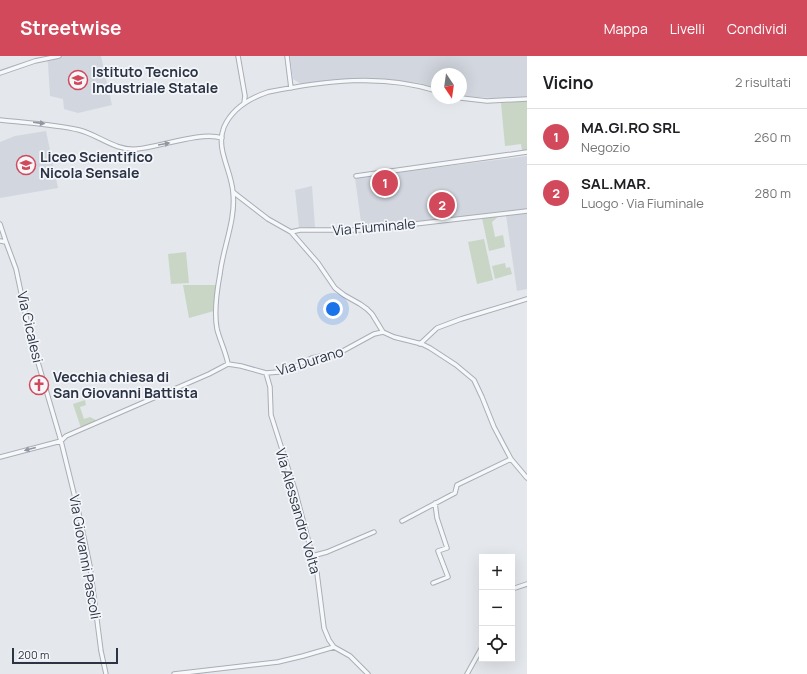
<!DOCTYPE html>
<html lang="it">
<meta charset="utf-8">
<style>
:root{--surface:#fff;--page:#f2f2f2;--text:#202124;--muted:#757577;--line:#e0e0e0;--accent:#d1495b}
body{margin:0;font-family:Manrope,sans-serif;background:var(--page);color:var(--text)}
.controls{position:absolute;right:12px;bottom:12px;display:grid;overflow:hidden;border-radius:0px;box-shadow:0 4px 16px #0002}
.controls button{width:36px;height:36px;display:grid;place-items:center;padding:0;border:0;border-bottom:1px solid var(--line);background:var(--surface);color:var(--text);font:20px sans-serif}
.compass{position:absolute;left:431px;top:12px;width:36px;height:36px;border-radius:50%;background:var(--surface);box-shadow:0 4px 16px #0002;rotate:167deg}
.scale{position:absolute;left:12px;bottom:10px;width:106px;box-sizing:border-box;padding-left:4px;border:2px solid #2b3445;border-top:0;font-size:11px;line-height:14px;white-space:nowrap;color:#2b3445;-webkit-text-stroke:3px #f4f6f9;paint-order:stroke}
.you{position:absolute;left:333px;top:253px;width:14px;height:14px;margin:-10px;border:3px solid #fff;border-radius:50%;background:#1a73e8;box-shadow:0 0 0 6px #1a73e833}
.badge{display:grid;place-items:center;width:26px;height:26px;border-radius:50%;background:var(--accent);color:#fff;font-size:13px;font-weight:700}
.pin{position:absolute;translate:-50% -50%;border:2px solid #fff;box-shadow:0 1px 4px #0006}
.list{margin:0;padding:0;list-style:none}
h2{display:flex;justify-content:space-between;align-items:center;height:52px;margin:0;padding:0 16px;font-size:17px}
h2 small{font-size:13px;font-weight:400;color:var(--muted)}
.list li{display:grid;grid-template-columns:26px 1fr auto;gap:12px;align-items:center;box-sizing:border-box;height:56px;padding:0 16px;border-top:1px solid var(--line)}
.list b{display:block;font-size:15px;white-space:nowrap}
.list p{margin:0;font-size:13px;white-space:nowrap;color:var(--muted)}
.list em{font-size:13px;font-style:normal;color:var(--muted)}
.icon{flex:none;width:22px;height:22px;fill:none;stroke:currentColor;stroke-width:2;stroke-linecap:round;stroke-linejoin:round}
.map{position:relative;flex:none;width:527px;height:618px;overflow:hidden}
header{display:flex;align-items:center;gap:24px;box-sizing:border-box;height:56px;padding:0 20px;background:var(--accent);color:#fff}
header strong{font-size:19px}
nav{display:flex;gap:22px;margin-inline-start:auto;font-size:14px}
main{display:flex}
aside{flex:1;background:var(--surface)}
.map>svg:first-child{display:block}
.built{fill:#d2d6de}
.green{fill:#c9d6c5}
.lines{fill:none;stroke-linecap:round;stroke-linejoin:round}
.street-casing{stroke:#a9aeb7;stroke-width:5.5}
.street{stroke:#f7f8fa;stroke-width:3.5}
.oneway{fill:#9196a0}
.labels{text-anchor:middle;stroke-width:3.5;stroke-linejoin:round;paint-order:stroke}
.poi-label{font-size:14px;font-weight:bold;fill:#2b3445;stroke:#f4f6f9;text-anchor:start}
.street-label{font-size:14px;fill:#2b3445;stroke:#f4f6f9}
</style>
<header>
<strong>Streetwise</strong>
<nav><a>Mappa</a><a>Livelli</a><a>Condividi</a></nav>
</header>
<main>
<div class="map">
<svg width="527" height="618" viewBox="0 0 527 618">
<rect width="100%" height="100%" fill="#e4e7ec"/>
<path class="built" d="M 46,0 L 101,0 L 112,49 L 78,57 L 64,53 L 63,43 L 50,40 L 48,8 Z
M 290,0 L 527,0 L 527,41 L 493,42 L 461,40 L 461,18 L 437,18 L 437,33 L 420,27 L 371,23 L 341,23 L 301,28 L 293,23 Z
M 46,75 L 58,132 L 0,142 L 0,86 L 15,80 Z
M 527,100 L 527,153 L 362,173 L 355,122 Z
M 312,130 L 315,172 L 299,171 L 295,134 Z
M 527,157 L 527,233 L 517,235 L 506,159 Z"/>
<path class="green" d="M 527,45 L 527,94 L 522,94 L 521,88 L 505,90 L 501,47 Z
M 499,160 L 492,166 L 495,181 L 503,179 L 505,191 L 489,195 L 482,162 Z
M 484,183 L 493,224 L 477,228 L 468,186 Z
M 186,196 L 189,227 L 171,228 L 168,198 Z
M 505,207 L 506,212 L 510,211 L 512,218 L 495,223 L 492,210 Z
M 183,229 L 216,229 L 214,255 L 189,262 Z
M 85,344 L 86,349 L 80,351 L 84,363 L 90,361 L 98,365 L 81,372 L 73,348 Z"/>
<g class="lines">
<g class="street-casing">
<path id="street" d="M 238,0 L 245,40 L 244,47
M 287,0 L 291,32
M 0,17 L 35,5 L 59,0
M 461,42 L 487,45 L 527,43
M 0,64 C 26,67 53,68 79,74 C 99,79 115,95 137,93 C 160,91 201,75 222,82
M 356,120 L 527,96
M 233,136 L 268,163 L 291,176 L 318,207 L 335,232 L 344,239 L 360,248 L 367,253 L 372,258 L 383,276 L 394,281 L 422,288 L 430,292 L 456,309 L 474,324 L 482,341 L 494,371 L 511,403 L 527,422
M 0,168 L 6,186
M 291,176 L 300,174 L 363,174 L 527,155
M 0,185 L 6,186 L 16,213 L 30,279 L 61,385 L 79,458 L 90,510 L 101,595 L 106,618
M 420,288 L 437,272 L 461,263 L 527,243
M 228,308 C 226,296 220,285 217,273 C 214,257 217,234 220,218 C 223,191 236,164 233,137 C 232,115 215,93 224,71 C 232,53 250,42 268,36 C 323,25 382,17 437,35
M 266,317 L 270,331 L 271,359 L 295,434 L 317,517 L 324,572 L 329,584 L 334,591
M 0,401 L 61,385 L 66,380 L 209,318 L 228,308 L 241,310 L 266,317 L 279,316 L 298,309 L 312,302 L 341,296 L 374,278 L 383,276
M 402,465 L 455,437 L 457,429 L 511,403
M 312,500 L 327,496 L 374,476
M 433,527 L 448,521 L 438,495 L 447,492 L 437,462 L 435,447
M 512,533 L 527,528
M 174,618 L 278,606 L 303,600 L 334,591 L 350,600 L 368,618
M 467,618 L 482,591"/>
</g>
<use href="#street" class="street"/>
</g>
<defs><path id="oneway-solid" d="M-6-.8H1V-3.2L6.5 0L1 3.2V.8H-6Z"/></defs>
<g class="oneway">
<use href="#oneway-solid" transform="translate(39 67) rotate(7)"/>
<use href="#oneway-solid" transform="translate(164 88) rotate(-10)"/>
<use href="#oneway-solid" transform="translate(30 393) rotate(165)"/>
</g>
<defs>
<g id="school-ring" transform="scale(1)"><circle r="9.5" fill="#f4f6f9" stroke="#d1495b" stroke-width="1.5"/><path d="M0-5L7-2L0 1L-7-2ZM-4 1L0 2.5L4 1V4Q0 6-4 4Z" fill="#d1495b"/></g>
<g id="church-ring" transform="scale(1)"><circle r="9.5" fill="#f4f6f9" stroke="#d1495b" stroke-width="1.5"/><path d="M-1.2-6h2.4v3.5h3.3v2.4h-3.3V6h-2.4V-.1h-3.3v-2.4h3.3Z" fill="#d1495b"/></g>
</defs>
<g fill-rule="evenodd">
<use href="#school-ring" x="78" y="24"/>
<use href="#school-ring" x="26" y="109"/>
<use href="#church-ring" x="39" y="329"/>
</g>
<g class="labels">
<g class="poi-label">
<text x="92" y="21">Istituto Tecnico<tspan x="92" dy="16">Industriale Statale</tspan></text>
<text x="40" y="106">Liceo Scientifico<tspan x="40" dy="16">Nicola Sensale</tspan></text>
<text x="53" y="326">Vecchia chiesa di<tspan x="53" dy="16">San Giovanni Battista</tspan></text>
</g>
<g class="street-label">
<text transform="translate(374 171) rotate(-5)" y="5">Via Fiuminale</text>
<text transform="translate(30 271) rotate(77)" y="5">Via Cicalesi</text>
<text transform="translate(310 305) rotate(-17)" y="5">Via Durano</text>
<text transform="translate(298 455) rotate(74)" y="5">Via Alessandro Volta</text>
<text transform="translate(85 501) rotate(80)" y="5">Via Giovanni Pascoli</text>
</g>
</g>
</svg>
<div class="controls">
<button>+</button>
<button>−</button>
<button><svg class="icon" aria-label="locate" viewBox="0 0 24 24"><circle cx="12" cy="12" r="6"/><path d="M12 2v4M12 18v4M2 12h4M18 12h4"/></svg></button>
</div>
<svg class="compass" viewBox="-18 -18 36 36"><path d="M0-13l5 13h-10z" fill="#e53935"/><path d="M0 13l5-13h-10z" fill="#757577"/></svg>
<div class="scale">200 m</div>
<div class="you"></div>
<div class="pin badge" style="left:385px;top:127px">1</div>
<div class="pin badge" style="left:442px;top:149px">2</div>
</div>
<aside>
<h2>Vicino<small>2 risultati</small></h2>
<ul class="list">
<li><span class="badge">1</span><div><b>MA.GI.RO SRL</b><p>Negozio</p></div><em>260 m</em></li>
<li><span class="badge">2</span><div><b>SAL.MAR.</b><p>Luogo · Via Fiuminale</p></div><em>280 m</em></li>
</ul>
</aside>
</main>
